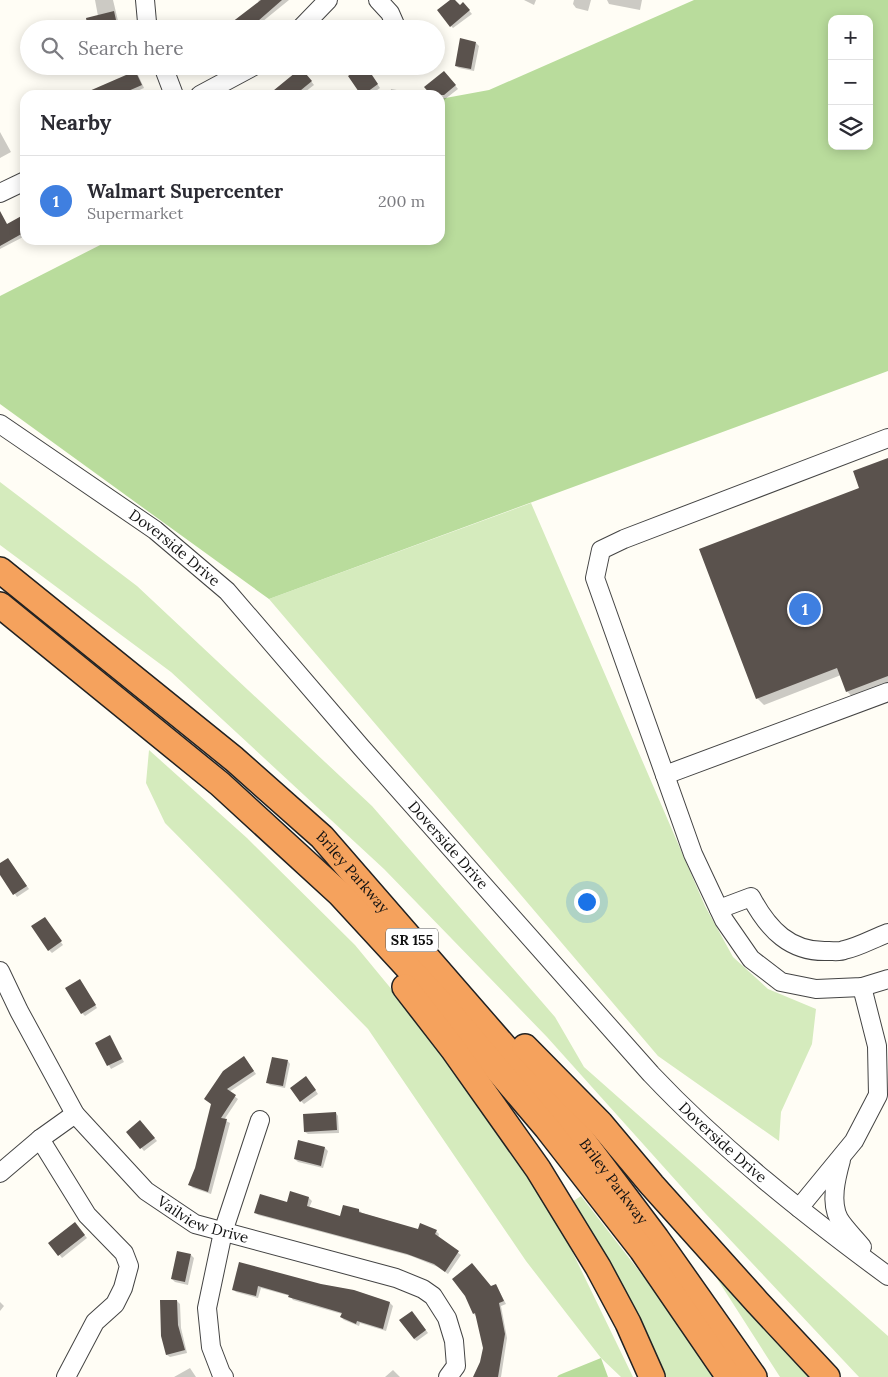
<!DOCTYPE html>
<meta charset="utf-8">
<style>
:root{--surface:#fff;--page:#f7f7f7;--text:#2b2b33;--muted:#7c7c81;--line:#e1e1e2;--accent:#c4262e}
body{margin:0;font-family:Lora,serif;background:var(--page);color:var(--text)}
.controls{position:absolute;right:15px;top:15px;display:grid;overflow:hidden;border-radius:10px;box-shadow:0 2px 12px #0003}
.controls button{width:45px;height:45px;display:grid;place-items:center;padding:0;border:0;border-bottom:1px solid var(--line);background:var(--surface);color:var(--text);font:25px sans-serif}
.you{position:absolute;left:586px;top:901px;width:18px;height:18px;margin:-12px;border:4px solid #fff;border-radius:50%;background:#1a73e8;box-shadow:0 0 0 8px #1a73e833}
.badge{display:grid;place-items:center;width:32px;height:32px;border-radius:50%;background:var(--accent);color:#fff;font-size:16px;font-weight:700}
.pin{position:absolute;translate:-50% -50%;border:2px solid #fff;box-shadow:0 1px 5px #0006}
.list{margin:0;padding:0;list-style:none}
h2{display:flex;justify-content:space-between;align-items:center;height:65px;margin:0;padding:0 20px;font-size:21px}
h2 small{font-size:16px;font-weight:400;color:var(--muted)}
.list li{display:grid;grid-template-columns:32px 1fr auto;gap:15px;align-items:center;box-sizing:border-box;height:90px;padding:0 20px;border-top:1px solid var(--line)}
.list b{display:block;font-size:19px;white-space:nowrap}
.list p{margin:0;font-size:16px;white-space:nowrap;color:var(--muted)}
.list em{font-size:16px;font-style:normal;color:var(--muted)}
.icon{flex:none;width:28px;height:28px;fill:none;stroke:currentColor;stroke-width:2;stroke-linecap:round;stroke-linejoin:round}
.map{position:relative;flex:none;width:888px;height:1377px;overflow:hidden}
.search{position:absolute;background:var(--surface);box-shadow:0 2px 12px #0003;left:20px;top:20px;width:425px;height:55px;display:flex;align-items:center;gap:12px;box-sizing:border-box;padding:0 18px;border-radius:28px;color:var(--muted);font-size:19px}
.panel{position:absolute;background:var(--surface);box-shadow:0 2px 12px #0003;left:20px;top:90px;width:425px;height:155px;border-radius:15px}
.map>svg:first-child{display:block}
.green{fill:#d5ebbd}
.forest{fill:#b9dc9c;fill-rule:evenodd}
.shadow{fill:#0003}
.building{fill:#5a524d}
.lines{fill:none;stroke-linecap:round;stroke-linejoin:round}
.minor-casing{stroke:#444;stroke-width:20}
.highway-casing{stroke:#222;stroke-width:28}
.minor{stroke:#fff;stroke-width:18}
.highway{stroke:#f5a25d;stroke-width:25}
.labels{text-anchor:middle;stroke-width:5;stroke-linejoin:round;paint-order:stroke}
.shield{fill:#fff;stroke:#585858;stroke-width:1}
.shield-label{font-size:14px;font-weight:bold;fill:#111}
.street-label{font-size:15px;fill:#111;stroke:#fff}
</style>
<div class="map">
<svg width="888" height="1377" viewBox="0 0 888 1377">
<rect width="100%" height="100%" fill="#fffdf5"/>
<path class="green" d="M 0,482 L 137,586 L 372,806 L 555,1017 L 584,1067 L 888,1336 L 888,1377 L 859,1377 L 705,1213 L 547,1037 L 384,869 L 171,672 L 0,545 Z
M 531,503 L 705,906 L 733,957 L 768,989 L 816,1009 L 812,1044 L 781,1112 L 779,1141 L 658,1056 L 269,599 Z
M 149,750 L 247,838 L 355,945 L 440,1048 L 518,1157 L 569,1245 L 633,1377 L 621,1377 L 601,1358 L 526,1261 L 368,1029 L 165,823 L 146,783 Z
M 581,1196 L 643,1276 L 715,1377 L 662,1377 L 572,1202 Z
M 721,1271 L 817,1377 L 780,1377 L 716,1277 Z"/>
<path class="forest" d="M 694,0 L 888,0 L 888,371 L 269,599 L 0,404 L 0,296 L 110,240 L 440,240 L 440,99 L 489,90 ZM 832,19 L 869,19 L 869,146 L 832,146 Z
M 601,1358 L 608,1377 L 557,1377 L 559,1375 Z"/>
<path class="shadow" d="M 95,0 L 113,0 L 120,29 L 89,29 L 98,16 Z
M 260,0 L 289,0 L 257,26 L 258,27 L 256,29 L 225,29 L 260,3 L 258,1 Z
M 452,0 L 460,7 L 466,7 L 472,14 L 453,28 L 451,26 Z
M 524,0 L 536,0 L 534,5 Z
M 574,0 L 591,0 L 588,11 L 576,8 L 573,4 Z
M 607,0 L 642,0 L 640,10 L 609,4 Z
M 345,25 L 349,29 L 340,29 Z
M 476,43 L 479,46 L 474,71 L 459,68 L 456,66 Z
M 124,66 L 134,66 L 144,88 L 128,95 L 86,95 L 128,75 Z
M 367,69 L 380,88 L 370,95 L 363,95 Z
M 304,72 L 314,85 L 301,95 L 269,95 Z
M 447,75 L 458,89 L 440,103 L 440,95 L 432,95 Z
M 391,89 L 414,93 L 416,95 L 390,95 Z
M 0,132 L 11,152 L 0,158 Z
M 25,215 L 25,236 L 0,249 L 0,229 Z
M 888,460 L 888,684 L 853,698 L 847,691 L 841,675 L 764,705 L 757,698 L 861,489 Z
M 8,859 L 29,889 L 17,897 L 0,872 L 0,865 Z
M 45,920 L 63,945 L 52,953 L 49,950 Z
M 82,983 L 97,1008 L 85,1016 L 82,1013 Z
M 112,1040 L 124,1062 L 111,1069 L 97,1044 Z
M 247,1061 L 256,1074 L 229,1092 L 238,1099 L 224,1120 L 230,1123 L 211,1194 L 193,1188 L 190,1185 L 196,1169 L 212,1104 L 205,1099 Z
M 288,1061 L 290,1064 L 285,1088 L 270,1085 L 267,1082 Z
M 309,1081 L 318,1094 L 304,1104 L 301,1101 Z
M 336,1113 L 338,1116 L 339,1133 L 308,1134 L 305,1132 Z
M 143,1124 L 157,1141 L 144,1151 L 128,1132 Z
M 325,1148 L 328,1151 L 323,1168 L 298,1162 L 295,1159 Z
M 309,1198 L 312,1201 L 309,1208 L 341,1217 L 359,1210 L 362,1213 L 418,1230 L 436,1231 L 439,1234 L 438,1238 L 461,1255 L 448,1274 L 438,1267 L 411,1256 L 258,1215 L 255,1212 Z
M 77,1226 L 87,1238 L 62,1258 L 50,1243 Z
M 191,1255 L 194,1258 L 188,1285 L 175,1282 L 172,1279 Z
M 240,1264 L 390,1303 L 393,1306 L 386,1331 L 360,1323 L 359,1326 L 344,1320 L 341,1317 L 342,1314 L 293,1300 L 290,1296 L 261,1288 L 258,1298 L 236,1292 L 233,1289 Z
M 496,1285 L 506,1304 L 501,1306 L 507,1338 L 501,1377 L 475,1377 L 481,1362 L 484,1348 L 477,1317 L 474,1314 L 466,1295 Z
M 177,1301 L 180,1304 L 181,1328 L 187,1353 L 170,1357 L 167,1355 Z
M 0,1302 L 4,1306 L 0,1311 Z
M 415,1315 L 428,1333 L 417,1341 L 414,1339 Z
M 190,1368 L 196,1377 L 174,1377 Z
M 393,1370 L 400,1377 L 385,1377 Z"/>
<path class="building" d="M 261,0 L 282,0 L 249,29 L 223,29 Z
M 450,0 L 455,0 L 460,5 L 463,2 L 470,10 L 450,27 L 437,10 Z
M 114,11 L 118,29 L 88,29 L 86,18 Z
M 460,38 L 476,42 L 471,69 L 455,66 Z
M 123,66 L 133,66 L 142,85 L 119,95 L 80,95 L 126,75 Z
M 362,66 L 366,66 L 378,84 L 363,95 L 361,95 L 348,76 Z
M 301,68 L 312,81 L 295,95 L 268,95 Z
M 444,71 L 456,85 L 444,95 L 431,95 L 424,87 Z
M 0,211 L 7,224 L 25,214 L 25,232 L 0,246 Z
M 888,458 L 888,676 L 846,692 L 837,668 L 756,699 L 699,549 L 859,488 L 853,471 Z
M 8,858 L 27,886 L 13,895 L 0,875 L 0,863 Z
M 45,917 L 62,941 L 48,951 L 31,926 Z
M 80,979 L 96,1005 L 81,1014 L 65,988 Z
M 110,1035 L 122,1059 L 107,1066 L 95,1043 Z
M 244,1056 L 254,1071 L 227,1089 L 236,1095 L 221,1118 L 227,1119 L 208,1192 L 188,1185 L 195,1168 L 211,1104 L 204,1099 L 223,1071 Z
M 272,1057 L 288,1060 L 283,1086 L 266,1083 Z
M 306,1076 L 316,1090 L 300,1102 L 290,1088 Z
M 336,1112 L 337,1130 L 304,1132 L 303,1114 Z
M 140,1120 L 155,1138 L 140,1149 L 126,1132 Z
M 298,1140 L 325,1147 L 321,1166 L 294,1159 Z
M 290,1191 L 309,1197 L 307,1206 L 340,1216 L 343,1205 L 359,1209 L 359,1212 L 418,1229 L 420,1223 L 437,1230 L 435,1234 L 459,1251 L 445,1272 L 434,1264 L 407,1254 L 254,1213 L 260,1194 L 287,1202 Z
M 75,1222 L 85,1235 L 58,1256 L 48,1243 Z
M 177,1251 L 191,1254 L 185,1282 L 171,1279 Z
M 239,1262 L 321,1284 L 354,1290 L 390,1302 L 383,1329 L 357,1321 L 356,1324 L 340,1317 L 342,1313 L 288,1297 L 289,1295 L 258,1286 L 256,1296 L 232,1290 Z
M 472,1263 L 491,1286 L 496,1284 L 504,1301 L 499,1303 L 505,1334 L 498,1377 L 473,1377 L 480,1362 L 483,1348 L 475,1313 L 473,1314 L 465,1296 L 452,1279 Z
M 160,1300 L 177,1300 L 178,1325 L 185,1350 L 166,1355 L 161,1336 Z
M 412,1311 L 426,1330 L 414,1339 L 399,1320 Z"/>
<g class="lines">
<g class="minor-casing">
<g id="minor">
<path d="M 145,0 L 147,22 L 150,29"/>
<path d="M 378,0 L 390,13 L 397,29"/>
<path d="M 300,29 L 328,0"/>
<path d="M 163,66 L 174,95"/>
<path d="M 200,95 L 254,66"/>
<path d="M 0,193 L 25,181"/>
<path id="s1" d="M 0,424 L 155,530 L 227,591 L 361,747 L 651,1074 C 722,1149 805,1215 888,1276"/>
<path d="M 888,438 L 624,539 L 601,550 L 595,578 L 693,854 L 724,920 L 751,959 L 781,982 L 816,989 L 862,987 L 888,979"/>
<path d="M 665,775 L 888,692"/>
<path d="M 719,909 L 751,897 C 768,929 790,953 829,951 C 834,951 840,952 844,950 C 859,947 874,938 888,933"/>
<path id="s2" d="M 0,971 L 19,1011 L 75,1114 L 146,1191 L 195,1224 L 396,1278 L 423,1289 L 433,1296 L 447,1318 L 454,1341 L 456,1366 L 448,1377"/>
<path d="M 40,1139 L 87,1215 L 124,1253 L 129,1266 L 123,1288 L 115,1304 L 95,1322 L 66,1377"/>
<path d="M 841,1160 C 836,1178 830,1202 839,1219 C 845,1229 855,1238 862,1247"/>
<path d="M 0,1173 L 40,1139 L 75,1114"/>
<path d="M 799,1208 L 854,1141 L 878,1095 L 877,1046 L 862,987"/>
<path d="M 224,1377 L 221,1373 L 211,1347 L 207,1308 L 223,1232 L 260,1120"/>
</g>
</g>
<g class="highway-casing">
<g id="highway">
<path id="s3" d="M 0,570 L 234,759 L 322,837 L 562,1113 L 656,1238 L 754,1377"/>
<path d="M 0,605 L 220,784 L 340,894 L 447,1010 L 547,1128 L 642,1250 L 729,1377"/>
<path d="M 405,987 L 453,1049 L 538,1169 L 598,1267 L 628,1323 L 652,1377"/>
<path d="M 525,1047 L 600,1123 L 652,1185 L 757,1302 L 827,1377"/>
</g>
</g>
<use href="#minor" class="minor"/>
<use href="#highway" class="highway"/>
</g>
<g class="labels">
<rect class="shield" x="386" y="928.5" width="52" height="23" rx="4"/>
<g class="shield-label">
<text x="412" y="945">SR 155</text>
</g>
<g class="street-label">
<text dy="5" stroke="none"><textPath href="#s1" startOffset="214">Doverside Drive</textPath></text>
<text dy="5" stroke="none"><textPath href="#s1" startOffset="619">Doverside Drive</textPath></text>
<text dy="5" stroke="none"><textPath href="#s3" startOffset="465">Briley Parkway</textPath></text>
<text dy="5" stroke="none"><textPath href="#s1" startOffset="1024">Doverside Drive</textPath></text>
<text dy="5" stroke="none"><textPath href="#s3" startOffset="870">Briley Parkway</textPath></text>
<text dy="5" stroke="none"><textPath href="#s2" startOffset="331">Vailview Drive</textPath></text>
</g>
</g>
</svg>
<div class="controls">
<button>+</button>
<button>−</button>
<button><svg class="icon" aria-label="layers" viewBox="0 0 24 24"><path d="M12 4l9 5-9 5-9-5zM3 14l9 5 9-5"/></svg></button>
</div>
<div class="you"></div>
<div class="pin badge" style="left:805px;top:609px;background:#3f7fe0">1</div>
<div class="search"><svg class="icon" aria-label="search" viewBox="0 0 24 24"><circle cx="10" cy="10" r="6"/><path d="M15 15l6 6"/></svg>Search here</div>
<section class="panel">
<h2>Nearby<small></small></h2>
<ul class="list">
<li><span class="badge" style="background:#3f7fe0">1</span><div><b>Walmart Supercenter</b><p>Supermarket</p></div><em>200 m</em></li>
</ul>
</section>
</div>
